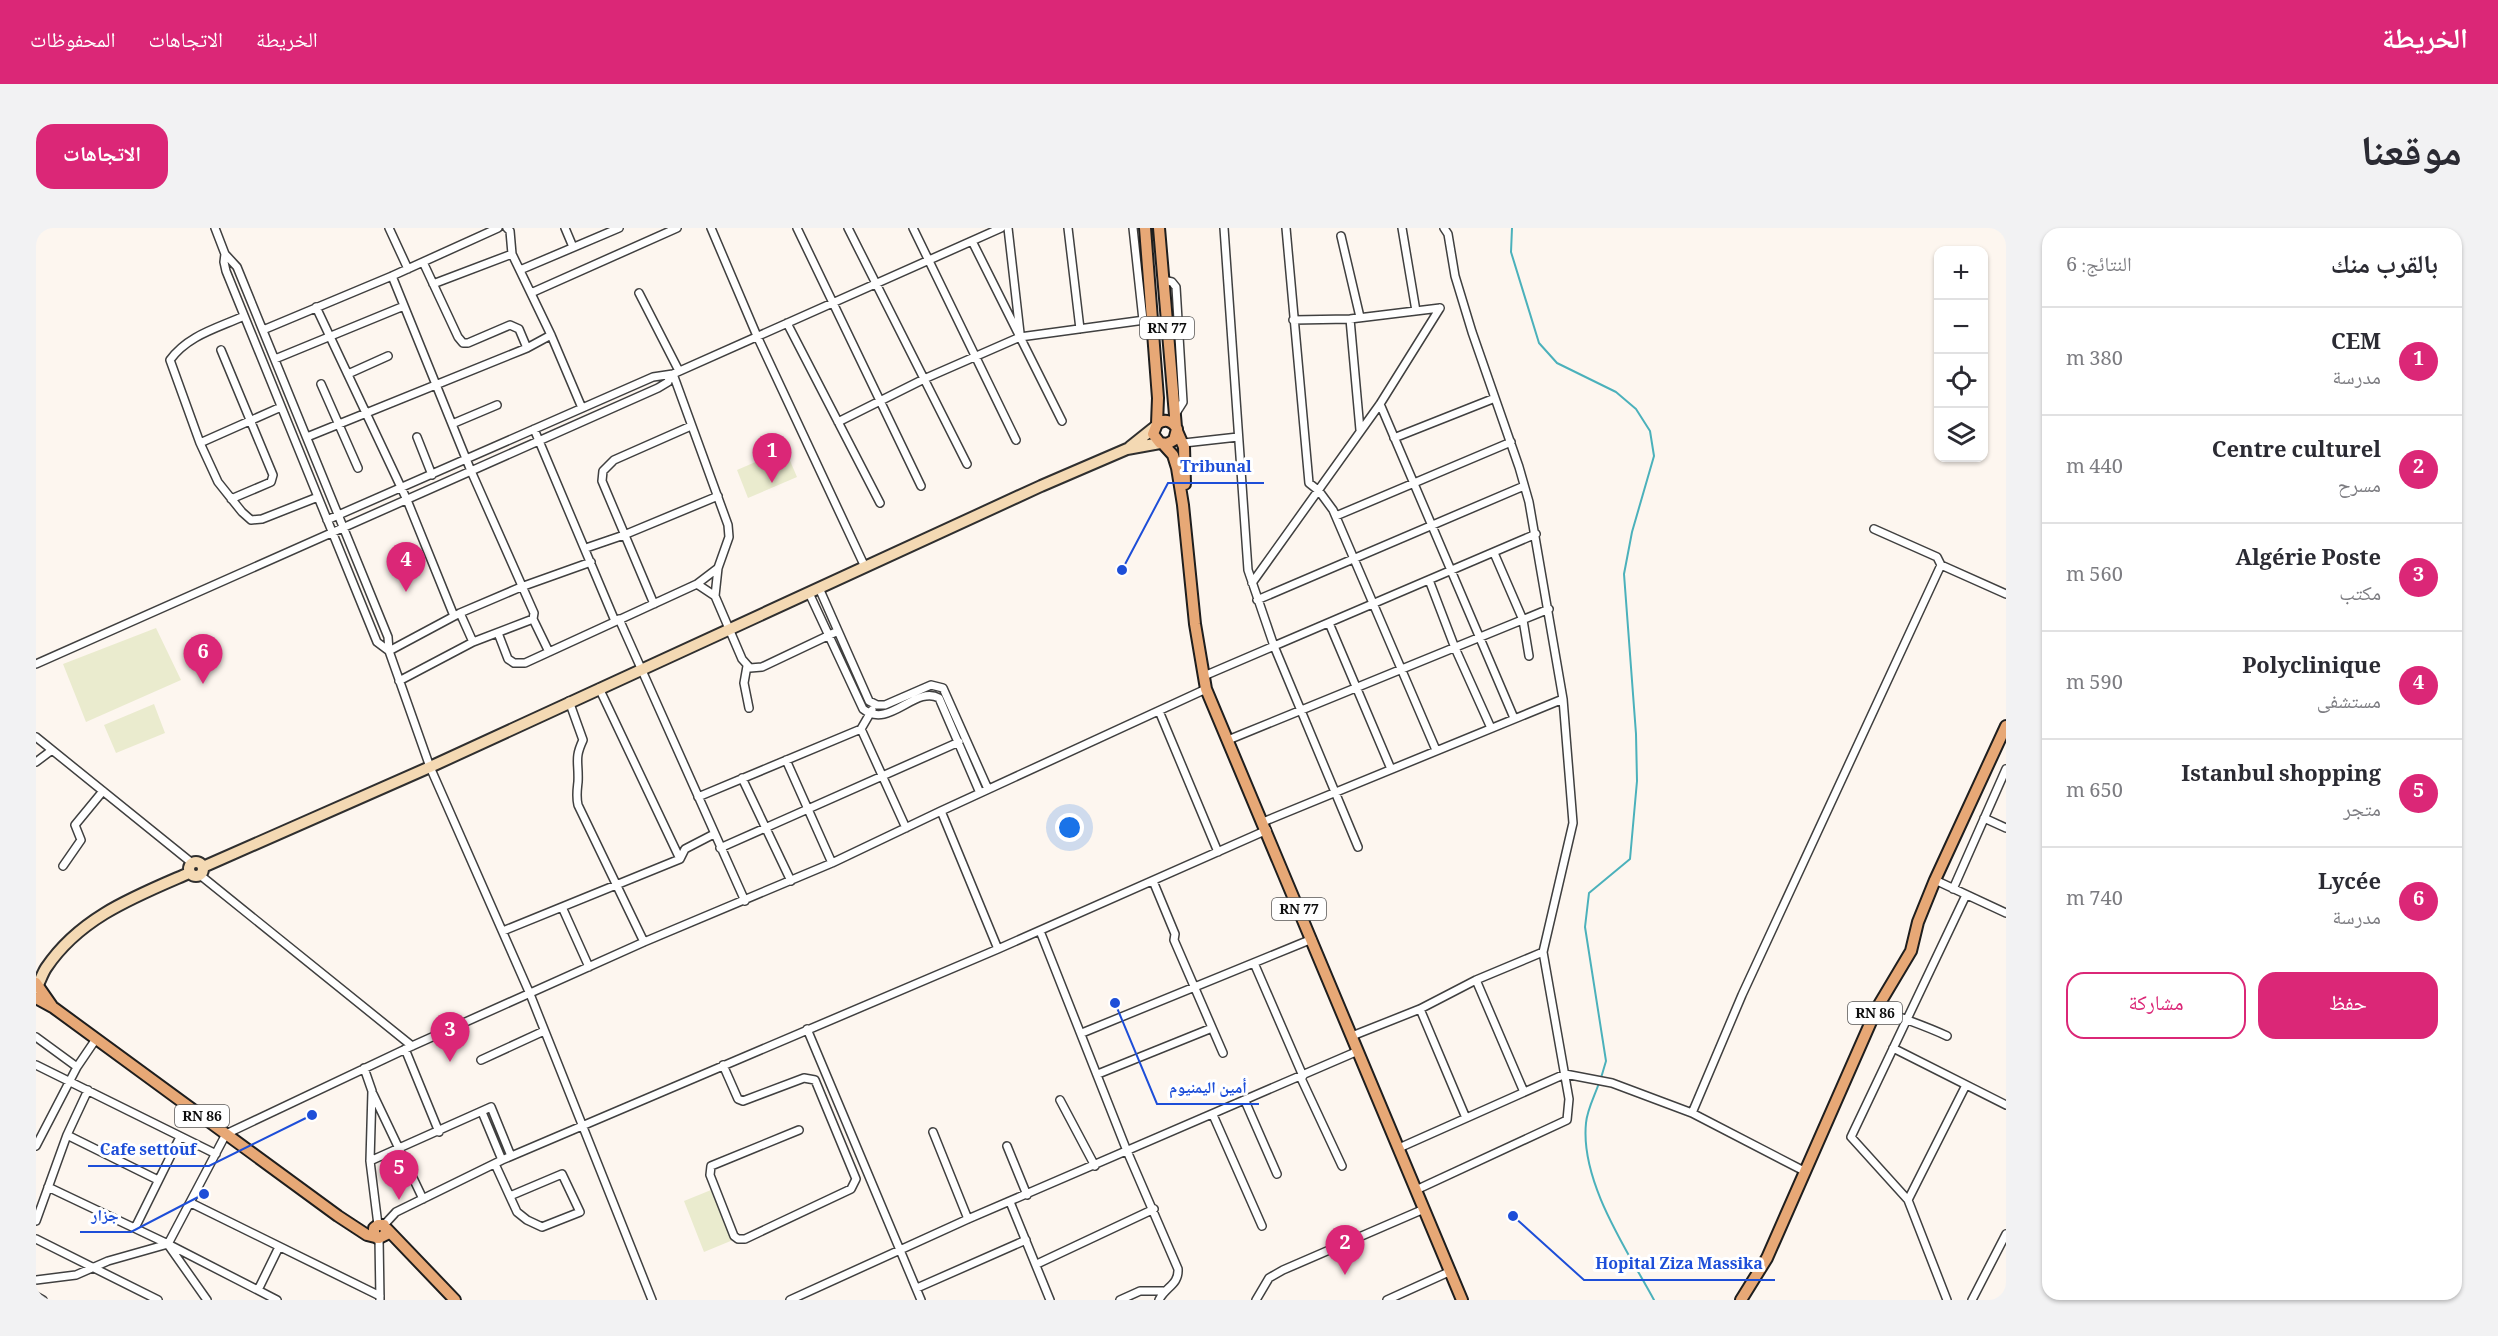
<!DOCTYPE html>
<html lang="ar">
<meta charset="utf-8">
<style>
:root{--surface:#fff;--page:#f2f2f3;--text:#2b2b33;--muted:#7c7c81;--line:#e1e1e2;--accent:#db2777}
body{margin:0;font-family:Georgia,"Noto Naskh Arabic",serif;background:var(--page);color:var(--text);direction:rtl}
.controls{position:absolute;right:18px;top:18px;display:grid;overflow:hidden;border-radius:12px;box-shadow:0 2px 4px #0004}
.controls button{width:54px;height:54px;display:grid;place-items:center;padding:0;border:0;border-bottom:2px solid var(--line);background:var(--surface);color:var(--text);font:30px sans-serif}
.you{position:absolute;left:1034px;top:600px;width:21px;height:21px;margin:-15px;border:4px solid #fff;border-radius:50%;background:#1a73e8;box-shadow:0 0 0 9px #1a73e833}
.badge{display:grid;place-items:center;width:39px;height:39px;border-radius:50%;background:var(--accent);color:#fff;font-size:20px;font-weight:700}
.pin{position:absolute;translate:-50% -50px;filter:drop-shadow(0 2px 3px #0008)}
.pin::after{content:'';position:absolute;top:32px;width:21px;height:18px;background:inherit;clip-path:polygon(0 0,100% 0,50% 100%)}
.list{margin:0;padding:0;list-style:none}
h2{display:flex;justify-content:space-between;align-items:center;height:78px;margin:0;padding:0 24px;font-size:26px}
h2 small{font-size:20px;font-weight:400;color:var(--muted)}
.list li{display:grid;grid-template-columns:39px 1fr auto;gap:18px;align-items:center;box-sizing:border-box;height:108px;padding:0 24px;border-top:2px solid var(--line)}
.list b{display:block;font-size:22px;white-space:nowrap}
.list p{margin:0;font-size:20px;white-space:nowrap;color:var(--muted)}
.list em{font-size:20px;font-style:normal;color:var(--muted)}
.actions{display:flex;gap:12px;padding:18px 24px}
.actions a{flex:1;padding:14px 0;border:2px solid var(--accent);border-radius:18px;text-align:center;font-size:21px;color:var(--accent)}
.actions .main{background:var(--accent);color:#fff}
.icon{flex:none;width:33px;height:33px;fill:none;stroke:currentColor;stroke-width:2;stroke-linecap:round;stroke-linejoin:round}
.map{position:relative;flex:none;width:1970px;height:1072px;overflow:hidden;direction:ltr;border-radius:18px}
header{display:flex;align-items:center;gap:36px;box-sizing:border-box;height:84px;padding:0 30px;background:var(--accent);color:#fff}
header strong{font-size:28px}
nav{display:flex;gap:33px;margin-inline-start:auto;font-size:21px}
.intro{display:flex;align-items:center;justify-content:space-between;box-sizing:border-box;height:144px;padding:0 36px}
h1{margin:0;font-size:42px}
.button{padding:15px 27px;border-radius:18px;background:var(--accent);color:#fff;font-size:21px;font-weight:700}
main{display:flex;gap:36px;padding:0 36px}
aside{flex:1;background:var(--surface);border-radius:18px;box-shadow:0 2px 4px #0004}
.map>svg:first-child{display:block}
.pitch{fill:#eaebce}
.lines{fill:none;stroke-linecap:round;stroke-linejoin:round}
.stream{stroke:#4bb1bb;stroke-width:2}
.minor-casing{stroke:#404040;stroke-width:10}
.secondary-casing{stroke:#2f2f2f;stroke-width:14}
.primary-casing{stroke:#1e1e1e;stroke-width:14}
.minor{stroke:#fff;stroke-width:7}
.secondary{stroke:#f4d9b3;stroke-width:10}
.primary{stroke:#e7a876;stroke-width:10}
.labels{text-anchor:middle;stroke-width:6;stroke-linejoin:round;paint-order:stroke}
.shield{fill:#fff;stroke:#565656;stroke-width:1.5}
.shield-label{font-size:14px;font-weight:bold;fill:#0d0d0d}
.leader{fill:none;stroke:#1d4ed8;stroke-width:2}
.callout-dot{fill:#1d4ed8;stroke:#fff;stroke-width:2}
.callout-label{font-size:16px;text-anchor:middle;font-weight:bold;fill:#1d4ed8;stroke:#fff;stroke-width:6;stroke-linejoin:round;paint-order:stroke}
</style>
<header>
<strong>الخريطة</strong>
<nav><a>الخريطة</a><a>الاتجاهات</a><a>المحفوظات</a></nav>
</header>
<div class="intro"><h1>موقعنا</h1><a class="button">الاتجاهات</a></div>
<main>
<aside>
<h2>بالقرب منك<small>النتائج: 6</small></h2>
<ul class="list">
<li><span class="badge">1</span><div><b>CEM</b><p>مدرسة</p></div><em>380 m</em></li>
<li><span class="badge">2</span><div><b>Centre culturel</b><p>مسرح</p></div><em>440 m</em></li>
<li><span class="badge">3</span><div><b>Algérie Poste</b><p>مكتب</p></div><em>560 m</em></li>
<li><span class="badge">4</span><div><b>Polyclinique</b><p>مستشفى</p></div><em>590 m</em></li>
<li><span class="badge">5</span><div><b>Istanbul shopping</b><p>متجر</p></div><em>650 m</em></li>
<li><span class="badge">6</span><div><b>Lycée</b><p>مدرسة</p></div><em>740 m</em></li>
</ul>
<div class="actions"><a class="main">حفظ</a><a>مشاركة</a></div>
</aside>
<div class="map">
<svg width="1970" height="1072" viewBox="0 0 1970 1072">
<rect width="100%" height="100%" fill="#fdf6ef"/>
<path class="pitch" d="M 749,221 L 761,249 L 712,270 L 701,242 Z
M 120,400 L 145,452 L 50,494 L 27,436 Z
M 118,476 L 129,505 L 80,525 L 68,497 Z
M 675,962 L 697,1012 L 668,1024 L 648,973 Z"/>
<g class="lines">
<path class="stream" d="M 1476,0 L 1475,24 L 1503,115 L 1521,135 L 1580,164 L 1600,181 L 1614,203 L 1618,228 L 1596,304 L 1588,346 L 1600,506 L 1601,553 L 1594,631 L 1553,665 L 1549,699 L 1570,833 L 1565,850
M 1563,855 C 1559,867 1551,882 1550,895 C 1544,954 1591,1022 1618,1072"/>
<g class="minor-casing">
<path id="minor" d="M 179,0 L 189,26 L 201,39 L 352,409 L 353,423 L 394,539 L 494,766 L 616,1072
M 353,0 L 372,41
M 471,0 L 474,3 L 476,26 L 515,107 L 546,180
M 529,0 L 537,19
M 675,0 L 721,108 L 829,339
M 761,0 L 885,258
M 812,0 L 931,236
M 877,0 L 980,212
M 972,0 L 984,105
M 1032,0 L 1044,101
M 1097,0 L 1107,92
M 1188,0 L 1212,342 L 1238,418 L 1322,619
M 1250,0 L 1273,255 L 1283,263 L 1297,282 L 1400,522
M 1366,0 L 1380,83
M 1305,8 L 1324,89
M 936,13 L 1026,193
M 189,26 L 188,34 L 190,43 L 341,414 L 353,423
M 387,34 L 422,109 L 427,115 L 432,115 L 474,97 L 483,101 L 491,120
M 484,42 L 583,0
M 356,48 L 435,243 L 498,385 L 497,391
M 1127,52 L 1136,54 L 1140,59 L 1147,174 L 1140,185
M 397,56 L 476,26
M 495,65 L 641,0
M 603,65 L 643,143
M 280,79 L 371,272 L 418,388
M 208,88 C 182,100 152,107 134,132 L 164,215 L 182,254 L 206,284 L 215,292 L 226,291 L 282,269
M 1314,91 L 1324,202
M 1257,92 L 1314,91 L 1404,80
M 751,95 L 844,275
M 227,102 L 356,48 L 462,0
M 185,122 L 237,247 L 235,254 L 195,271
M 239,131 L 368,78
M 312,146 L 352,128
M 637,146 L 692,297 L 693,309 L 682,340 L 679,368
M 285,156 L 322,240
M 1344,176 L 1478,490
M 802,194 L 888,151 L 984,109 L 1116,91
M 416,196 L 461,177
M 498,201 L 579,393
M 271,209 L 491,120 L 515,107
M 381,209 L 396,247
M 1358,210 L 1459,170
M 164,215 L 245,179
M 1148,215 L 1202,209
M 1300,288 L 1475,214
M 291,292 L 617,149 L 637,146 L 965,0
M 1838,301 L 1901,329 L 1905,337 L 1970,366
M 550,320 L 588,307 L 682,268
M 1458,325 L 1487,392 L 1493,428
M 1393,352 L 1419,420 L 1455,500
M 1216,355 L 1344,176 L 1404,80
M 661,356 L 682,340
M 783,360 L 833,473 L 841,477 L 849,477 L 895,457 L 907,460 L 952,561
M 773,365 L 827,481 C 853,502 879,457 903,470 L 944,565
M 1221,372 L 1488,258
M 618,376 L 566,253 L 567,243 L 578,232 L 655,198
M 424,385 L 437,414
M 583,391 L 709,673
M 1293,395 L 1355,541
M 462,405 L 472,431 L 478,435 L 489,435 L 513,424
M 353,423 L 424,385 L 485,359 L 555,334
M 0,436 L 622,160 L 632,154 L 634,147
M 711,438 L 708,455 L 713,480
M 1168,448 L 1500,306
M 363,453 L 437,414 L 497,391 L 513,424 L 661,356 L 679,368 L 706,431 L 714,440 L 726,439 L 802,403
M 563,460 L 644,631
M 533,473 L 547,512 C 538,531 543,534 542,554 C 541,563 540,568 542,577 L 608,714
M 1123,483 L 1182,624
M 825,501 L 870,600
M 0,509 L 156,635
M 1192,512 L 1513,381
M 750,532 L 796,635
M 0,534 L 16,522
M 706,550 L 755,653
M 662,569 L 825,501 L 836,482
M 905,583 L 962,721
M 1948,590 L 1970,600
M 1227,594 L 1527,471
M 684,620 L 923,514
M 27,638 L 45,612 L 39,597 L 67,563
M 164,647 L 376,818
M 1899,652 L 1970,685
M 1117,653 L 1139,706 L 1138,712 L 1187,825
M 1917,661 L 1970,541
M 526,679 L 553,739
M 467,703 L 644,631 L 649,621 L 678,606
M 1004,703 L 1091,923 L 1142,1041 C 1143,1057 1129,1059 1123,1072
M 1218,735 L 1267,848
M 1440,752 L 1488,864
M 1841,780 C 1864,790 1888,797 1911,808
M 1384,781 L 1430,890
M 771,801 L 885,1072
M 1046,805 L 1276,711
M 1316,808 L 1384,781 L 1440,752 L 1507,724
M 0,809 L 41,839
M 1857,820 L 1970,877
M 369,821 L 403,904
M 445,832 L 508,803
M 0,837 L 180,926
M 687,837 L 702,871 L 707,873 L 768,850 L 779,852 L 820,951 L 815,961 L 709,1011 L 702,1011 L 698,1008 L 674,947 L 675,938 L 763,902
M 328,840 L 336,863 L 334,933 L 342,997
M 1062,846 L 1176,800
M 1264,848 L 1306,938
M 337,866 L 387,971
M 1024,872 L 1059,938
M 1209,873 L 1241,946
M 446,884 L 466,932
M 1656,885 L 1706,767 L 1905,337
M 1177,887 L 1226,998
M 897,904 L 932,991
M 31,907 L 122,952
M 0,918 L 41,839 L 60,811
M 971,918 L 991,967
M 1363,920 L 1529,846 L 1576,855 L 1656,885 L 1770,944
M 334,933 L 455,879 L 475,928
M 459,936 L 481,984 L 491,992 L 506,999 L 544,984 L 526,946 L 474,968
M 12,959 L 132,1016 L 241,1072
M 1380,962 L 1531,892 L 1533,871 L 1507,724 L 1537,595 L 1527,471 L 1493,274 L 1483,239 L 1436,104 L 1419,48 L 1412,6 L 1408,0
M 1872,972 L 1930,857
M 974,974 L 1014,1072
M 155,975 L 344,1068
M 0,993 L 31,907 L 52,862
M 348,997 L 360,984 L 466,932 L 962,721 L 1231,602
M 99,1000 L 144,909
M 343,1010 L 344,1071
M 0,1011 L 122,1072
M 133,1018 L 171,1072
M 1001,1036 L 1118,981
M 0,1052 L 40,1047 L 72,1033 L 132,1016 L 190,906 L 376,818 L 608,714 L 796,635 L 905,583 L 1170,461
M 881,1060 L 990,1012
M 222,1062 L 243,1019
M 0,1068 L 7,1072
M 754,1072 L 932,991 L 1322,823
M 1084,1072 L 1104,1063 L 1127,1063
M 1220,1072 L 1233,1050 L 1247,1042 L 1388,981
M 1351,1072 L 1415,1043
M 1911,1072 L 1872,972 L 1815,909 L 1930,667
M 1936,1072 L 1970,1006"/>
</g>
<g class="secondary-casing">
<path id="secondary" d="M 1094,219 L 1119,199
M153 641a7 7 0 1 1 14 0a7 7 0 1 1-14 0Z
M 167,639 L 394,539 L 1005,258 L 1091,221 L 1124,215
M 0,760 C 4,754 6,746 10,740 C 44,689 100,668 153,645"/>
</g>
<g class="primary-casing">
<path id="primary" d="M 1109,0 L 1122,170 L 1121,196 L 1117,206 L 1124,215 L 1131,216 L 1138,212 L 1141,201 C 1137,193 1129,190 1121,196
M 1123,0 L 1140,199
M 1141,203 L 1148,219 L 1149,256
M 1127,216 L 1137,227 L 1141,240 L 1147,277 L 1159,396 L 1170,461 L 1426,1072
M 0,755 L 16,778
M 0,770 L 18,780 L 302,988 L 331,1007 L 343,1010 L 351,1006 L 348,997 L 342,997 L 338,1000 L 338,1006 L 341,1010
M 351,1001 L 419,1072
M 1705,1072 L 1731,1030 L 1841,780 L 1875,723 L 1882,694 L 1899,652 L 1970,498"/>
</g>
<use href="#minor" class="minor"/>
<use href="#secondary" class="secondary"/>
<use href="#primary" class="primary"/>
</g>
<g class="labels">
<g class="shield">
<rect x="1104" y="89" width="54" height="22" rx="4.5"/>
<rect x="1236" y="670" width="54" height="22" rx="4.5"/>
<rect x="1812" y="774" width="54" height="22" rx="4.5"/>
<rect x="139" y="877" width="54" height="22" rx="4.5"/>
</g>
<g class="shield-label">
<text x="1131" y="105">RN 77</text>
<text x="1263" y="686">RN 77</text>
<text x="1839" y="790">RN 86</text>
<text x="166" y="893">RN 86</text>
</g>
</g>
<path class="leader" d="M1086 342L1132 255H1228M1079 775L1121 876H1223M276 887L173 938H52M168 966L95 1004H44M1477 988L1548 1052H1739"/>
<g class="callout-dot">
<circle cx="1086" cy="342" r="6"/>
<circle cx="1079" cy="775" r="6"/>
<circle cx="276" cy="887" r="6"/>
<circle cx="168" cy="966" r="6"/>
<circle cx="1477" cy="988" r="6"/>
</g>
<g class="callout-label">
<text x="1180" y="244">Tribunal</text>
<text x="1172" y="865">أمين اليمنيوم</text>
<text x="112" y="927">Cafe settouf</text>
<text x="69" y="993">جزار</text>
<text x="1643" y="1041">Hopital Ziza Massika</text>
</g>
</svg>
<div class="controls">
<button>+</button>
<button>−</button>
<button><svg class="icon" aria-label="locate" viewBox="0 0 24 24"><circle cx="12" cy="12" r="6"/><path d="M12 2v4M12 18v4M2 12h4M18 12h4"/></svg></button>
<button><svg class="icon" aria-label="layers" viewBox="0 0 24 24"><path d="M12 4l9 5-9 5-9-5zM3 14l9 5 9-5"/></svg></button>
</div>
<div class="you"></div>
<div class="pin badge" style="left:736px;top:255px">1</div>
<div class="pin badge" style="left:1309px;top:1047px">2</div>
<div class="pin badge" style="left:414px;top:834px">3</div>
<div class="pin badge" style="left:370px;top:364px">4</div>
<div class="pin badge" style="left:363px;top:972px">5</div>
<div class="pin badge" style="left:167px;top:456px">6</div>
</div>
</main>
